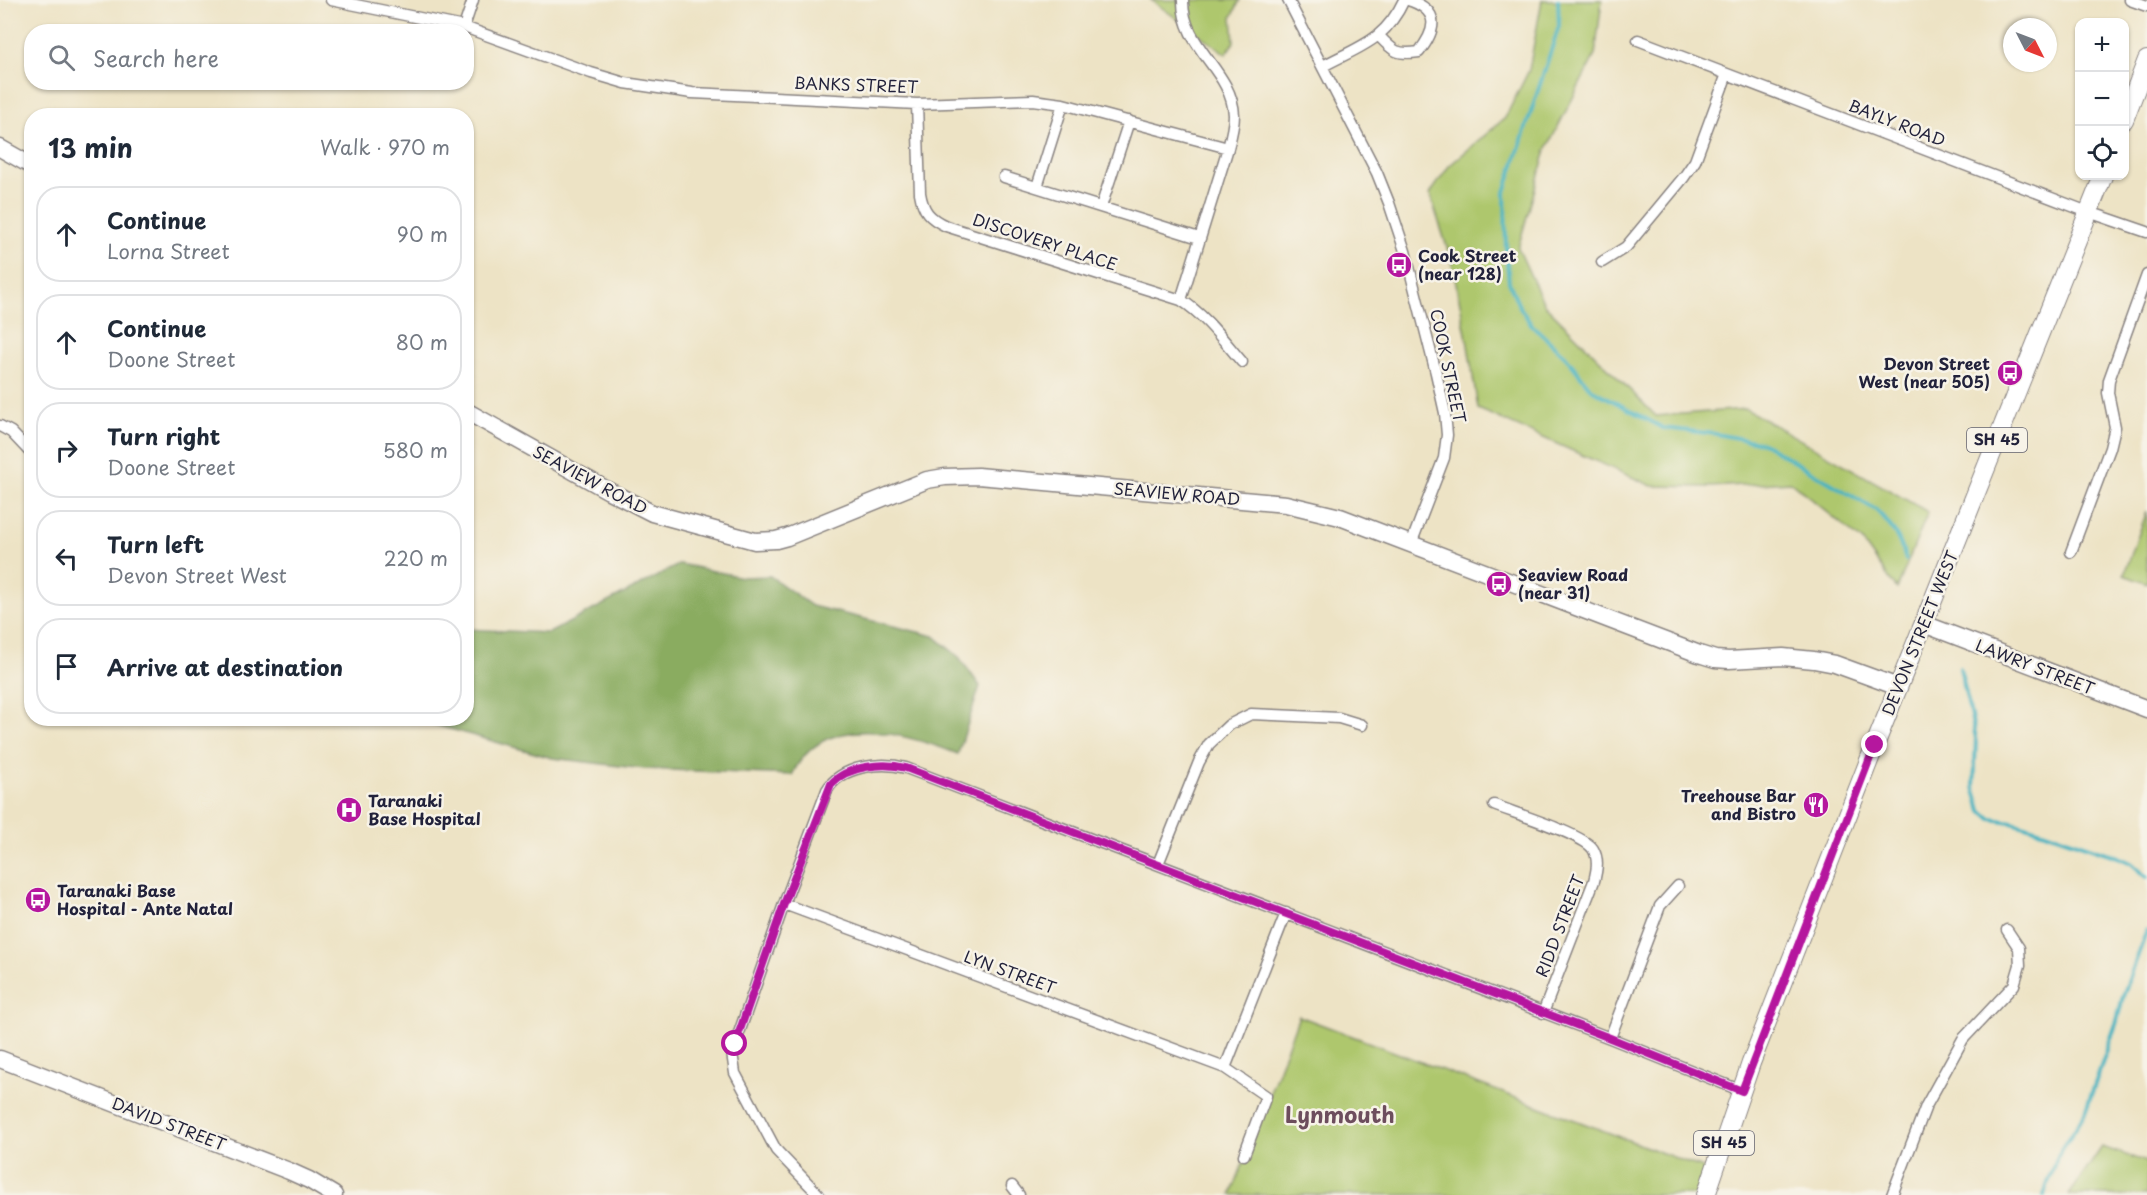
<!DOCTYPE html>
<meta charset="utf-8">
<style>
:root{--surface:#fff;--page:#f2f2f3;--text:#1f2937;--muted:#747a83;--line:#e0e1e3}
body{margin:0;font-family:"Playpen Sans",sans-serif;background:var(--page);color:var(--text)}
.controls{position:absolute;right:18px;top:18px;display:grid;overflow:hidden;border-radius:12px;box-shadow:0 2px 4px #0004}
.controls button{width:54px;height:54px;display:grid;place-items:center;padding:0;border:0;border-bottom:2px solid var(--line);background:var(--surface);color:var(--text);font:30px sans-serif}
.compass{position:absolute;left:2003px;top:18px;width:54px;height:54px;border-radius:50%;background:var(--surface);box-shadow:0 2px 4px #0004;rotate:132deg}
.stop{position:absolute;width:18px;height:18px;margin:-14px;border:4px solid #b5179e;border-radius:50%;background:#fff}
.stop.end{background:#b5179e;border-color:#fff;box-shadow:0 2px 6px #0008}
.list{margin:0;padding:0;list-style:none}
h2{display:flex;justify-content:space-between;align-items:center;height:78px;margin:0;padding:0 24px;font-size:26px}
h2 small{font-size:20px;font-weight:400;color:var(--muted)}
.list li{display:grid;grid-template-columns:39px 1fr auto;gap:18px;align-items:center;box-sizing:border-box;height:96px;margin:0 12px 12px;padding:0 12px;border:2px solid var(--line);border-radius:24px}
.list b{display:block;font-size:22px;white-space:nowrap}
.list p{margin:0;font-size:20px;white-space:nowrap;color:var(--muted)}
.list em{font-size:20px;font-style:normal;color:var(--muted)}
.icon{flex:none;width:33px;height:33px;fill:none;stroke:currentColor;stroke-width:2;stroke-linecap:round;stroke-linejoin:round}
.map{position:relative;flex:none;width:2147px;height:1195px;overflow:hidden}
.search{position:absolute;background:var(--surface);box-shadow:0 2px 4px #0004;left:24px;top:24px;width:450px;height:66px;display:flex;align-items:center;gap:15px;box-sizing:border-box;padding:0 21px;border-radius:24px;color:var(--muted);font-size:22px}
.panel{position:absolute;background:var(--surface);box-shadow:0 2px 4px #0004;left:24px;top:108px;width:450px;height:618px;border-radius:24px}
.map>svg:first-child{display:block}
.green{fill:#aec76d;stroke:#687454;stroke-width:1.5}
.forest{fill:#8aac60;stroke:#56674e;stroke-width:1.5}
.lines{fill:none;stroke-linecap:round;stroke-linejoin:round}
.stream{stroke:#45b3c1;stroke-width:4}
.street-casing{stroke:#888280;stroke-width:13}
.secondary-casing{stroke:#888280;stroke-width:19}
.primary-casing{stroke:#888280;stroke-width:20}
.street{stroke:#fff;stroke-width:10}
.secondary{stroke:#fff;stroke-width:16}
.primary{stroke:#fff;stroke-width:18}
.route{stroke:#b5179e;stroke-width:8}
.labels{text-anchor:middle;stroke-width:5;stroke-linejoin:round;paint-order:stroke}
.shield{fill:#f7f3e8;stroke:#62616f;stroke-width:1.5}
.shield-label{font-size:15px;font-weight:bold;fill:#22223b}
.street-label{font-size:16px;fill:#22223b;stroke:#f7f3e8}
.poi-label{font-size:16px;font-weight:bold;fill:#22223b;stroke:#f7f3e8;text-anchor:start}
.district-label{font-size:22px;font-weight:bold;fill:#6d4d5d;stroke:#f7f3e8}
</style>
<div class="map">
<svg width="2147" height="1195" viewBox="0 0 2147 1195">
<rect width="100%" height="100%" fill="#f7f3e8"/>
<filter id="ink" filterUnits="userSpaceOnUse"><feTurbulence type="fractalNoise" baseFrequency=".0167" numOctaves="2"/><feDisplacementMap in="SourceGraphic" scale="12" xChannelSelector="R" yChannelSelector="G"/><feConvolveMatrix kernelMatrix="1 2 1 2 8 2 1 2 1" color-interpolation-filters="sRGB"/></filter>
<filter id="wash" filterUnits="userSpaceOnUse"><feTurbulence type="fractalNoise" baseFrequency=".008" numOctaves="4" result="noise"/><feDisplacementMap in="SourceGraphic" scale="24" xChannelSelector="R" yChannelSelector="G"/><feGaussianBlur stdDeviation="1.35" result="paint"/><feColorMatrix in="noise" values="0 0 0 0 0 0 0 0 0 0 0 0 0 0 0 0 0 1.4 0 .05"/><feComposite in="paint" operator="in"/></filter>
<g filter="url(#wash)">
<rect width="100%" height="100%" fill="#ede3c5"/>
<path class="green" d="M 1151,0 L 1240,0 L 1232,17 L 1234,42 L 1226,54 Z
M 1542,0 L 1602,0 L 1595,55 L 1546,150 L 1518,248 L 1544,304 L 1656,416 L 1746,409 L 1928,512 L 1897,589 L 1862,541 L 1791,482 L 1710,487 L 1652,486 L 1478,409 L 1467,339 L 1452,263 L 1430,194 L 1449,166 L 1505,118 L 1529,70 Z
M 2147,511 L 2147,584 L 2124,575 Z
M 1299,1016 L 1705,1169 L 1695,1195 L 1231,1195 Z
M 2102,1147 L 2147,1162 L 2147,1195 L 2069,1195 Z"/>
<path class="forest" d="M 680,564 L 742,577 L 770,576 L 812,606 L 934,636 L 959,657 L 980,686 L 958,754 C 904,733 823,709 792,775 L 645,769 L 552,758 L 415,719 L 466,718 L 467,629 L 549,633 Z"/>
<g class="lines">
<path class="stream" d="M 1558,0 L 1559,26 L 1505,192 L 1506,253 L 1509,282 L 1518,304 L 1531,324 L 1566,357 L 1591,389 L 1663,428 L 1716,434 L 1763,443 L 1876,510 C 1892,526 1900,539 1906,560
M 1960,668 L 1976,738 L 1974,787 L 1981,810 L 1991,819 L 2012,822 L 2042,831 L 2118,857 L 2131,863 L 2147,877
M 2044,1195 L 2056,1159 L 2084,1115 L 2117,1021 L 2123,996 L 2147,930"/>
</g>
</g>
<g filter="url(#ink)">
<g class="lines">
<g class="street-casing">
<path id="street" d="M 331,0 L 464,27 L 591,73 L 625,83 L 692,93 L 917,104 L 1033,100 L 1063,104 L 1228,148 L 1181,300
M 1183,0 C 1182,48 1232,70 1234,115 C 1234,126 1231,137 1228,148
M 1288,0 L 1377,173 L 1389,203 L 1405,251 L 1436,373 L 1445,413 L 1447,435 L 1444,458 L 1411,544
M 2130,0 L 2147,6
M 464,27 L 473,0
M 1379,36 C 1394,52 1397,55 1419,52 C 1437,29 1440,10 1408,0
M 1638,40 L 2080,209 L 2147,232
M 1323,66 C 1360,46 1385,41 1404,0
M 917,104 L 920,193 C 923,211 929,218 946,226 L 1181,300 C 1206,316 1223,340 1242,362
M 1004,177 L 1199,238
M 1037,187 L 1063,104
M 1101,207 L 1129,121
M 1602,262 L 1626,247 L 1684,177 L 1695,161 L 1727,74
M 0,426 L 11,432 L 29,451
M 2071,552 L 2110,448 L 2115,427 L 2108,393 L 2109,380 L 2147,275
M 1494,805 C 1514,813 1583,834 1593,849 C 1599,859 1597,870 1594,881 L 1543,1013
M 1158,864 L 1199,762 L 1209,744 L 1229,725 L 1251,714 L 1339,718 L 1362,725
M 784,904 L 1225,1068 L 1266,1096 L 1244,1155
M 1610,1038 L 1660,906 L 1678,886
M 1225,1068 L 1286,913
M 1012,1186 L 1019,1195
M 819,1195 L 776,1150 L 735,1073 L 732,1053 L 784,904 L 827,790 C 841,766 881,761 906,768 L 1610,1038 L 1742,1091
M 1892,1195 L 1926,1106 L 1963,1039 L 2014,985 L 2020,965 L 2019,948 L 2007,930"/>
</g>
<g class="secondary-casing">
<path id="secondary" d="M 0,148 L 32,166
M 466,411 L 609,491 L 652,513 L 755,541 L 776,540 L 787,537 L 927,480 L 945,477 L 978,476 L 1286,504 L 1340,517 L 1699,654 L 1715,659 L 1729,660 L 1783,657 L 1814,660 L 1835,664 L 1898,687
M 1924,624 L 2147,709
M 0,1059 L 289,1171 L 309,1180 L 334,1195"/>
</g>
<g class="primary-casing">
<path id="primary" d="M 2124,120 L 2147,60
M 1706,1195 L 1751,1063 L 1875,745 L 2103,176"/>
</g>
<use href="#street" class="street"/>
<use href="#secondary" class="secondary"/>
<use href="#primary" class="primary"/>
</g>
</g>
<g class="lines" filter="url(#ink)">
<path class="route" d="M 735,1044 L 784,904 L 831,784 C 847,766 883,762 906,768 L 1610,1038 L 1742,1091 L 1875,745"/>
</g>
<defs>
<g id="bus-disc" transform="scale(1.35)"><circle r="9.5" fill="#b5179e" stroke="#f7f3e8"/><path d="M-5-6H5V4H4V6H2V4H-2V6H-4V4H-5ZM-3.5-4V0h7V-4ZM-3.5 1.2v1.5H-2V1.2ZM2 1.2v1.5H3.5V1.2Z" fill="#fff"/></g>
<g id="restaurant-disc" transform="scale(1.35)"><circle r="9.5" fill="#b5179e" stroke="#f7f3e8"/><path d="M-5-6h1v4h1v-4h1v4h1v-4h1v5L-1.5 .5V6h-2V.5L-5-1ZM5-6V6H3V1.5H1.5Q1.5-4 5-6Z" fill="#fff"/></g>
<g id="hospital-disc" transform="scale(1.35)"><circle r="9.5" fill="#b5179e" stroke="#f7f3e8"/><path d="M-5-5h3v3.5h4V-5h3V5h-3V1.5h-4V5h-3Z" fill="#fff"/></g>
</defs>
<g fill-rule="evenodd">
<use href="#bus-disc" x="1399" y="265"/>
<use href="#bus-disc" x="2010" y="373"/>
<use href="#bus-disc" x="1499" y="584"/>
<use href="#restaurant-disc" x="1816" y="805"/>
<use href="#hospital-disc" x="349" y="810"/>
<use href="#bus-disc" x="38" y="900"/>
</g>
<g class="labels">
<g class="shield">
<rect x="1967" y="428" width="60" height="24" rx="4.5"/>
<rect x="1694" y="1131" width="60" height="24" rx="4.5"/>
</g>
<g class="shield-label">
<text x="1997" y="445">SH 45</text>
<text x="1724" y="1148">SH 45</text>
</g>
<g class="street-label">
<text transform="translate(856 85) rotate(2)" y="6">BANKS STREET</text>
<text transform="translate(1897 123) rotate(21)" y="6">BAYLY ROAD</text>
<text transform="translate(1045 242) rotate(18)" y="6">DISCOVERY PLACE</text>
<text transform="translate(1448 366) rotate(78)" y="6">COOK STREET</text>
<text transform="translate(590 480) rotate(28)" y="6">SEAVIEW ROAD</text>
<text transform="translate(1177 494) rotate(5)" y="6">SEAVIEW ROAD</text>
<text transform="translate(1920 633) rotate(-68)" y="6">DEVON STREET WEST</text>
<text transform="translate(2035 667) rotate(21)" y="6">LAWRY STREET</text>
<text transform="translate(1560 926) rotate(-69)" y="6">RIDD STREET</text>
<text transform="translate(1010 972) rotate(20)" y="6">LYN STREET</text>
<text transform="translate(169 1124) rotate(21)" y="6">DAVID STREET</text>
</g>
<g class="poi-label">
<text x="1418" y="262">Cook Street<tspan x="1418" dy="18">(near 128)</tspan></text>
<text x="1990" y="370" text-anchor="end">Devon Street<tspan x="1990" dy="18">West (near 505)</tspan></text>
<text x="1518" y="581">Seaview Road<tspan x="1518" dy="18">(near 31)</tspan></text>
<text x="1796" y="802" text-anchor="end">Treehouse Bar<tspan x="1796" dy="18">and Bistro</tspan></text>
<text x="368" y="807">Taranaki<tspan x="368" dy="18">Base Hospital</tspan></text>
<text x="57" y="897">Taranaki Base<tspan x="57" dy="18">Hospital - Ante Natal</tspan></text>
</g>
<g class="district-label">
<text x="1340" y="1123">Lynmouth</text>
</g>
</g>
</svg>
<div class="controls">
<button>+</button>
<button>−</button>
<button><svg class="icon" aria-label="locate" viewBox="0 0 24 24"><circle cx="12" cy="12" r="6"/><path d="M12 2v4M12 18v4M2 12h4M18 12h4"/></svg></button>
</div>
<svg class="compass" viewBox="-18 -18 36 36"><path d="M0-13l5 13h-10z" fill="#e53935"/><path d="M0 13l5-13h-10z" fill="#747a83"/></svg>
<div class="stop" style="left:735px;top:1044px"></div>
<div class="stop end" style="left:1875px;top:745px"></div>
<div class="search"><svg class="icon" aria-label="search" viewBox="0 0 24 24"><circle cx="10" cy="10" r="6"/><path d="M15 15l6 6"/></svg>Search here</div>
<section class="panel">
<h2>13 min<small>Walk · 970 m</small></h2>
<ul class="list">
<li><svg class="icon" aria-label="ahead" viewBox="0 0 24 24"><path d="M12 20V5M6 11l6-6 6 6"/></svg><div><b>Continue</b><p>Lorna Street</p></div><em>90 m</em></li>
<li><svg class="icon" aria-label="ahead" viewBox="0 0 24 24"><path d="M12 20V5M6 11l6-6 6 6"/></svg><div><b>Continue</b><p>Doone Street</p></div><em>80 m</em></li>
<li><svg class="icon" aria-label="right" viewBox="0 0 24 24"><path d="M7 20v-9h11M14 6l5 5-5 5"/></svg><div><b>Turn right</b><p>Doone Street</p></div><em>580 m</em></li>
<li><svg class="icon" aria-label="left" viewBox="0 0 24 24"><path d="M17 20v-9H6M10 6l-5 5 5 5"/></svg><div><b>Turn left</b><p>Devon Street West</p></div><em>220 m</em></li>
<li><svg class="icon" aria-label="arrive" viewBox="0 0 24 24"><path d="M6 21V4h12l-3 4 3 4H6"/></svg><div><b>Arrive at destination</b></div></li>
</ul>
</section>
</div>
